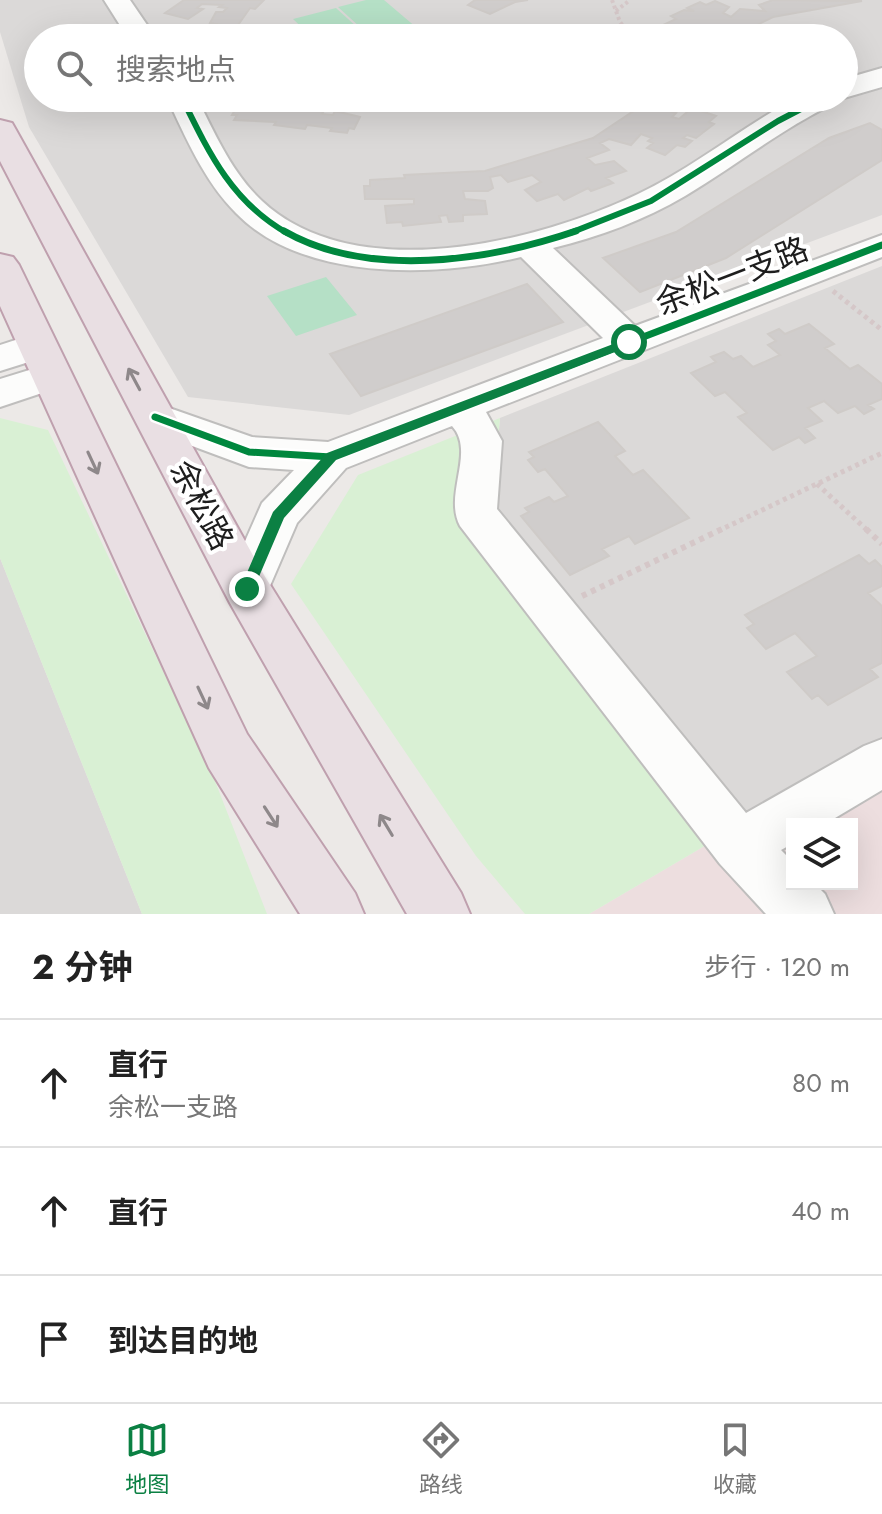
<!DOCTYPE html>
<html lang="zh">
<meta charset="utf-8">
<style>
:root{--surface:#fff;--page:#f2f2f2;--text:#222;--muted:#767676;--line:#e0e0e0;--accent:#0b8043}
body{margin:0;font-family:Jost,"Noto Sans SC",sans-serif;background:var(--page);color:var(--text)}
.controls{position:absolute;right:24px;bottom:24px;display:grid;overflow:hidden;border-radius:0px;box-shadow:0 8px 32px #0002}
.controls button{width:72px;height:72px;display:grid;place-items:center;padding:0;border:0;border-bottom:2px solid var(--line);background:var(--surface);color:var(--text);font:40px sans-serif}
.stop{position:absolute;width:24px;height:24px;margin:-18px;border:6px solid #0b8043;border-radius:50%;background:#fff}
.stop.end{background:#0b8043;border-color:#fff;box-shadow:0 2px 8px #0008}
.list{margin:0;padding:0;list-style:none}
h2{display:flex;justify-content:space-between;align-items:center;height:104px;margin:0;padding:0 32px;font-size:34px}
h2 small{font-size:26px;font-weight:400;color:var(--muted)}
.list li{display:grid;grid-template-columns:52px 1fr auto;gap:24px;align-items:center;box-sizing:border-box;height:128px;padding:0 32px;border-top:2px solid var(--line)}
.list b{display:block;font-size:30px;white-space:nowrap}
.list p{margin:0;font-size:26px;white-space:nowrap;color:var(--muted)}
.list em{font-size:26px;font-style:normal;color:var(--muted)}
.icon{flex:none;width:44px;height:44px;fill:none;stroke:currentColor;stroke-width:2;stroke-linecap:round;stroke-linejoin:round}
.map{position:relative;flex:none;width:882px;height:914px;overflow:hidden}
.search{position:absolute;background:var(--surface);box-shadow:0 8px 32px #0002;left:24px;right:24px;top:24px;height:88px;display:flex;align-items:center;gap:20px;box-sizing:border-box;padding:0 28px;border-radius:44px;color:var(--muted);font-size:30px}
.sheet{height:488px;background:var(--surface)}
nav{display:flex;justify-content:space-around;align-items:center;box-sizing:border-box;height:112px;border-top:2px solid var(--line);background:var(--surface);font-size:22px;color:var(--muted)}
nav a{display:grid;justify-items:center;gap:4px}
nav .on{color:var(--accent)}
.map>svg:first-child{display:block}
.residential{fill:#dbd9d8;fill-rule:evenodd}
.commercial{fill:#eddedf;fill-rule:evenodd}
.park{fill:#d9f0d4}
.pitch{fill:#b5e0c6}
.building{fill:#d0cdcc;stroke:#cfcbc8;stroke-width:2}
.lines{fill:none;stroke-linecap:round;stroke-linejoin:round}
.minor-casing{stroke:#bfbebd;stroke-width:4}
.highway-casing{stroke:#bfa0ae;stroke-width:4}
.path-far2{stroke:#d5c7c8;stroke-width:4;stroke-dasharray:3 3;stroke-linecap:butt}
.path-far1{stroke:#d5c7c8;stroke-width:5;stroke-dasharray:4 4;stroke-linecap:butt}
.path{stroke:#d5c7c8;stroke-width:6;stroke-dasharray:5 5;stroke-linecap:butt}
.minor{fill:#fcfcfb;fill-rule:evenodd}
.highway{fill:#e9dfe3;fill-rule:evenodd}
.cycleway-far1-casing{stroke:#fff;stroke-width:10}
.cycleway-casing{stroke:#fff;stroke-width:12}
.cycleway-far1{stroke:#00873e;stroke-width:6}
.cycleway{stroke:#00873e;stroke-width:7}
.oneway{stroke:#8e888a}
.route{fill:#0b8043}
.labels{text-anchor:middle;stroke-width:8;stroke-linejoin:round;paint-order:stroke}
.street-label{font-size:32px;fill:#1e1e1e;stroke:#fff}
</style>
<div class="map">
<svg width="882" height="914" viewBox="0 0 882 914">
<rect width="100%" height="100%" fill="#ece9e7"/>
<path class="residential" d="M 0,0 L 882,0 L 882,215 L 349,415 L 188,397 L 29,127 L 0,32 ZM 38,38 L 844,38 L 844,98 L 38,98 Z
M 882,266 L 882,742 L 742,824 L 492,512 L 500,418 Z
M 0,558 L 142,914 L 0,914 Z"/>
<path class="commercial" d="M 882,742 L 882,914 L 589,914 L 742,824 ZM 792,824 L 852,824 L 852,884 L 792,884 Z"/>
<path class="park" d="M 0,418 L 48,430 L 213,776 L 267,914 L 142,914 L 0,558 Z
M 500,418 L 492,512 L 742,824 L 589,914 L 525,914 L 476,856 L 291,584 L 358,475 Z"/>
<path class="pitch" d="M 366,0 L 384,0 L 424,34 L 408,38 L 372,38 L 338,7 Z
M 336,8 L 369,38 L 313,38 L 293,19 Z
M 326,277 L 357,315 L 296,336 L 267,296 Z"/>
<path class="building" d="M 184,0 L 264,0 L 255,9 L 250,8 L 238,25 L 229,26 L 210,23 L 216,12 L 223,12 L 227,8 L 219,7 L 222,5 L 202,4 L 197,8 L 203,9 L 188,19 L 165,13 Z
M 528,0 L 515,2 L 490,14 L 468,5 L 475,0 Z
M 773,0 L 862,1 L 773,17 L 737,35 L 741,36 L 737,38 L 682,38 L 698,32 L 663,25 L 676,19 L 671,16 L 684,10 L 694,11 L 687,8 L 700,2 L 706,5 L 715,1 L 729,7 L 723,13 L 731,17 L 740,9 L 765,11 L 759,5 Z
M 287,98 L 370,98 L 367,103 L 356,105 L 331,98 L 328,103 L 323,102 L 320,108 L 325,109 L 322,114 L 333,115 L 335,111 L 360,117 L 354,129 L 349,128 L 347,133 L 330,131 L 332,128 L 307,125 L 305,129 L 274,125 L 276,122 L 234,120 L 237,115 L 232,115 L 239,103 L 267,103 L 264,107 L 275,108 Z
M 651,98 L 688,98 L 672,112 L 676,113 L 672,117 L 679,119 L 692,108 L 716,116 L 709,122 L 714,124 L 696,138 L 687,135 L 683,138 L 692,141 L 685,147 L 677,145 L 665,155 L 647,148 L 653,143 L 648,141 L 652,138 L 641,134 L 631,145 L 609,139 L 600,143 L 609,150 L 587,158 L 595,165 L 614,161 L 626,171 L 606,178 L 613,183 L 591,191 L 588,188 L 564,200 L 558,194 L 537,201 L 525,190 L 541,182 L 532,175 L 508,182 L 501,175 L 490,177 L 493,188 L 488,191 L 463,191 L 465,199 L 485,201 L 487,214 L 463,215 L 463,221 L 449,222 L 447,215 L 439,216 L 441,222 L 403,226 L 402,222 L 387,223 L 385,206 L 414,204 L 414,199 L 365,199 L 364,186 L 370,186 L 370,180 L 405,178 L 404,175 L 485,171 L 593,138 L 632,112 L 628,110 L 639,102 L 644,104 Z
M 870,123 L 882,130 L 882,160 L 726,258 L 640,292 L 603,258 L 676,232 L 829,138 Z
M 527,284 L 563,322 L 361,396 L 330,354 Z
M 809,324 L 834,344 L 825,348 L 850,369 L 858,365 L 882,384 L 882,399 L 868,405 L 874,409 L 864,414 L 855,406 L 838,413 L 824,401 L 808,408 L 822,421 L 805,428 L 815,438 L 805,443 L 799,437 L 773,450 L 738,417 L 747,413 L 725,392 L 715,396 L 691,373 L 716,362 L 711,357 L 724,352 L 733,359 L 741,356 L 753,367 L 780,355 L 768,345 L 776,341 L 768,334 L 779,329 L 785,334 Z
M 598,422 L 625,451 L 615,456 L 633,475 L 643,470 L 689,518 L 635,544 L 629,536 L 602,549 L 609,556 L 570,575 L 521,516 L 529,512 L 525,508 L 549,497 L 554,502 L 568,496 L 545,469 L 538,472 L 528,460 L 534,457 L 529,452 Z
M 859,555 L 869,564 L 875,560 L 882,567 L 882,586 L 868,593 L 882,606 L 882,663 L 870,669 L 878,677 L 828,705 L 818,695 L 812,699 L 787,672 L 817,656 L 795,633 L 766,649 L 747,628 L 754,624 L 745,615 Z"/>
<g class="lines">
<g class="minor-casing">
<path id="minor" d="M 104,0 L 130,0 L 156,38 L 128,38 Z
M 882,68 L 882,87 L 844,98 L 844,79 Z
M 167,98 L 197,98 C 215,134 232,173 262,201 C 354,287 536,243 638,194 C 691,169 737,131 789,102 L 798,98 L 837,98 L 833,104 C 780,130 735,166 685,196 C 644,220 599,237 553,248 L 635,326 L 882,235 L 882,257 L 486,412 L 502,441 L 497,509 L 746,813 L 864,746 L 882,739 L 882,790 L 825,824 L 792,824 L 792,844 L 781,850 L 792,861 L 792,884 L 815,884 L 825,894 L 834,914 L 766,914 L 720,864 L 460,526 C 443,494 476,452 452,426 L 346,468 L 297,523 L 263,602 L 247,607 L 231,602 L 224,589 L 262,503 L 294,470 L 249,467 L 141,427 L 135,417 L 141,407 L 155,403 L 252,437 L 328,442 L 603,338 L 521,257 C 435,278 302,281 236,213 C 204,181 186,138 167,98 Z
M 37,333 L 51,337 L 56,346 L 51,355 L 0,371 L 0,345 Z
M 52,363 L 66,367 L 72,376 L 66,385 L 0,407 L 0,379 Z"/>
</g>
<g class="highway-casing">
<path id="highway" d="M 0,120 L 12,123 L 16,130 L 264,575 L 461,893 L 470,914 L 407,914 L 230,603 L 0,161 Z
M 0,254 L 13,257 L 19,265 L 247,734 L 355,893 L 364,914 L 300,914 L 209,768 L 0,306 Z"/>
</g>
<path class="path-far2" d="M 612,0 L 620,22 L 632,38
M 616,11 L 630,0"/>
<path class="path-far1" d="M 833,291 L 882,330
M 817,484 L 868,531
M 718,531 L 882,453"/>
<path class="path" d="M 866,529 L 882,544
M 582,596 L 722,529"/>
<use href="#minor" class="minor"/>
<use href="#highway" class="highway"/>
<g class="cycleway-far1-casing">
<path id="cycleway-far1" d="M 182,98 C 209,153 232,202 287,233
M 570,233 L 651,201 L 778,121 L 822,98"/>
</g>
<g class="cycleway-casing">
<path id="cycleway" d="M 284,231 C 368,279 488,261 576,231
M 155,417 L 249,452 L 331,457 L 882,245"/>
</g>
<use href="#cycleway-far1" class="cycleway-far1"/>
<use href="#cycleway" class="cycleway"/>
</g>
<defs><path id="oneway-shaft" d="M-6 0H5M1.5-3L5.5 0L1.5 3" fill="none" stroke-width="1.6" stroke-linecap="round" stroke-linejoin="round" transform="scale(2)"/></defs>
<g class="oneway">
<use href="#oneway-shaft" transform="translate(134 379) rotate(-118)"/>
<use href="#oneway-shaft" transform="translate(93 463) rotate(65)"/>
<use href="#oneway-shaft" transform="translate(203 698) rotate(65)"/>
<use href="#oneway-shaft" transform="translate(271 817) rotate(57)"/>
<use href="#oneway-shaft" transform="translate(386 825) rotate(-121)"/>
</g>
<path class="route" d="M 629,338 L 635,342 L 633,345 L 336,460 L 284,518 L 252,593 L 242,593 L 240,589 L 273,512 L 327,453 Z"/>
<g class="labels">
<g class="street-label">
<text transform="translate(732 276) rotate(-21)" y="11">余松一支路</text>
<text transform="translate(202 505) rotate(62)" y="11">余松路</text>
</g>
</g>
</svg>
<div class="controls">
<button><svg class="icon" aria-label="layers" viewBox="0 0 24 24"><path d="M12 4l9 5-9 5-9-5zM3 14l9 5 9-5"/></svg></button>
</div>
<div class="stop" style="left:629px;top:342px"></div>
<div class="stop end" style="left:247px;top:589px"></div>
<div class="search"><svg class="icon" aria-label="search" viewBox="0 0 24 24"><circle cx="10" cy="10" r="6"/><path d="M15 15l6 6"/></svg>搜索地点</div>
</div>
<section class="sheet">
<h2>2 分钟<small>步行 · 120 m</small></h2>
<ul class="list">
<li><svg class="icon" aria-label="ahead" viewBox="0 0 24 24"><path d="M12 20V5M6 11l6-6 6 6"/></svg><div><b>直行</b><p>余松一支路</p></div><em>80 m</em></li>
<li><svg class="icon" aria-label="ahead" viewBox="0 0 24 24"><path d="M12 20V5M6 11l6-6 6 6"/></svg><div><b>直行</b></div><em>40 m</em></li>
<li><svg class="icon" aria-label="arrive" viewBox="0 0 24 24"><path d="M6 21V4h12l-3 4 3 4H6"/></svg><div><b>到达目的地</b></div></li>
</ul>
</section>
<nav>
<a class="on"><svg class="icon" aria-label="map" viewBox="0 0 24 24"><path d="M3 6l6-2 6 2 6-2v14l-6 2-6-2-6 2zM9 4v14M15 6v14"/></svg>地图</a>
<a><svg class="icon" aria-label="directions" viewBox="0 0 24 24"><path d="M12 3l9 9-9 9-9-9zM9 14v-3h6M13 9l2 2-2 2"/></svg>路线</a>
<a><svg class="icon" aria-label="saved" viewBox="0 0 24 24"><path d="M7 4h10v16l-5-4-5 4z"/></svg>收藏</a>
</nav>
